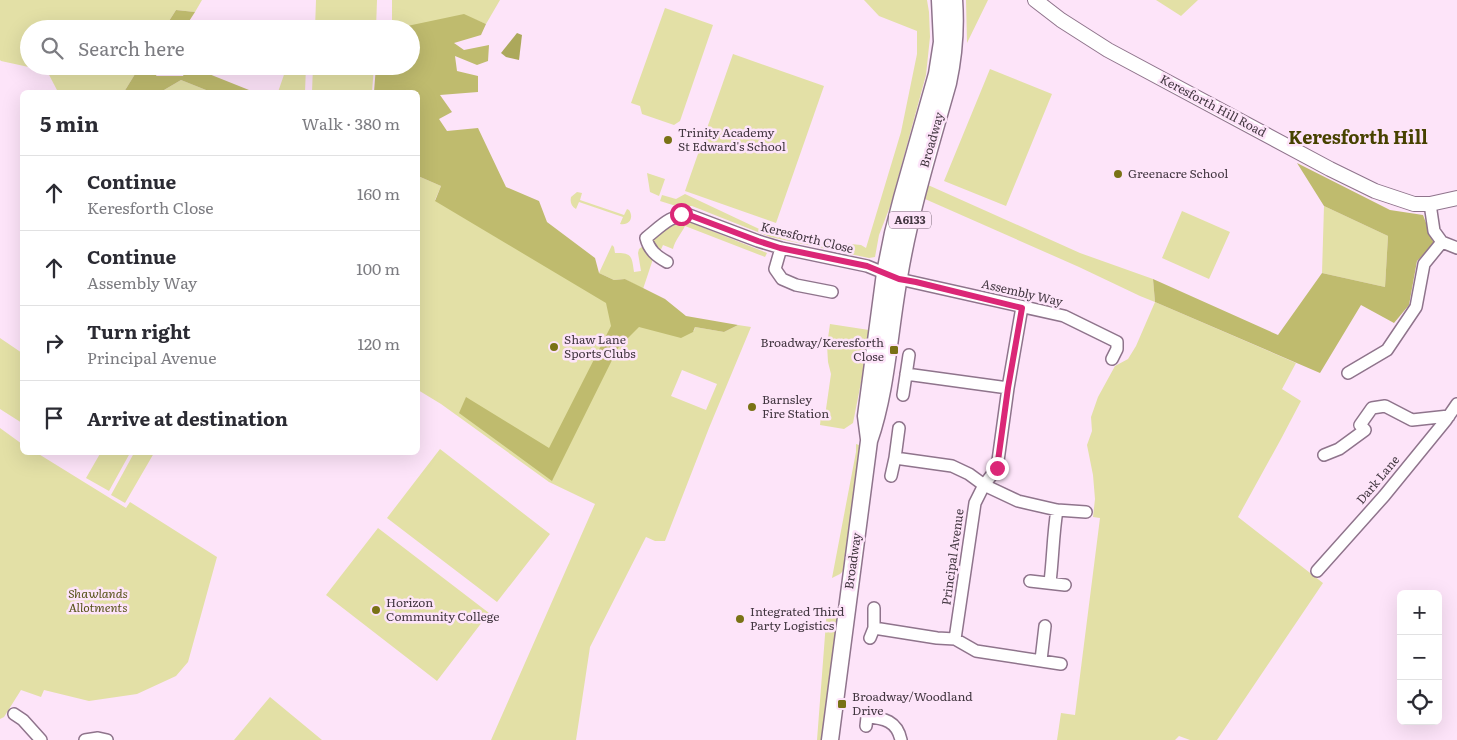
<!DOCTYPE html>
<meta charset="utf-8">
<style>
:root{--surface:#fff;--page:#f2f2f3;--text:#2b2b33;--muted:#7c7c81;--line:#e1e1e2}
body{margin:0;font-family:Literata,serif;background:var(--page);color:var(--text)}
.controls{position:absolute;right:15px;bottom:15px;display:grid;overflow:hidden;border-radius:8px;box-shadow:0 5px 20px #0002}
.controls button{width:45px;height:45px;display:grid;place-items:center;padding:0;border:0;border-bottom:1px solid var(--line);background:var(--surface);color:var(--text);font:25px sans-serif}
.stop{position:absolute;width:15px;height:15px;margin:-11px;border:4px solid #db2777;border-radius:50%;background:#fff}
.stop.end{background:#db2777;border-color:#fff;box-shadow:0 1px 5px #0008}
.list{margin:0;padding:0;list-style:none}
h2{display:flex;justify-content:space-between;align-items:center;height:65px;margin:0;padding:0 20px;font-size:21px}
h2 small{font-size:16px;font-weight:400;color:var(--muted)}
.list li{display:grid;grid-template-columns:32px 1fr auto;gap:15px;align-items:center;box-sizing:border-box;height:75px;padding:0 20px;border-top:1px solid var(--line)}
.list b{display:block;font-size:19px;white-space:nowrap}
.list p{margin:0;font-size:16px;white-space:nowrap;color:var(--muted)}
.list em{font-size:16px;font-style:normal;color:var(--muted)}
.icon{flex:none;width:28px;height:28px;fill:none;stroke:currentColor;stroke-width:2;stroke-linecap:round;stroke-linejoin:round}
.map{position:relative;flex:none;width:1457px;height:740px;overflow:hidden}
.search{position:absolute;background:var(--surface);box-shadow:0 5px 20px #0002;left:20px;top:20px;width:400px;height:55px;display:flex;align-items:center;gap:12px;box-sizing:border-box;padding:0 18px;border-radius:28px;color:var(--muted);font-size:19px}
.panel{position:absolute;background:var(--surface);box-shadow:0 5px 20px #0002;left:20px;top:90px;width:400px;height:365px;border-radius:8px}
.map>svg:first-child{display:block}
.green{fill:#e3e0a6;fill-rule:evenodd}
.forest{fill:#bfbb6e}
.water{fill:#aca85b}
.lines{fill:none;stroke-linecap:round;stroke-linejoin:round}
.minor-casing{stroke:#8f748c;stroke-width:14}
.major-casing{stroke:#8f748c;stroke-width:16}
.highway-casing{stroke:#8f748c;stroke-width:19}
.minor{stroke:#fff;stroke-width:11}
.major{stroke:#fff;stroke-width:14}
.highway{stroke:#fff;stroke-width:16}
.route{stroke:#db2777;stroke-width:6}
.poi-dot{fill:#797215;stroke:#fde4f9;stroke-width:2}
.labels{text-anchor:middle;stroke-width:5;stroke-linejoin:round;paint-order:stroke}
.shield{fill:#fde4f9;stroke:#7a6a78;stroke-width:1}
.shield-label{font-size:11px;font-weight:bold;fill:#423640}
.street-label{font-size:12px;fill:#423640;stroke:#fde4f9}
.poi-label{font-size:12px;fill:#423640;stroke:#fde4f9;text-anchor:start}
.park-label{font-size:12px;font-style:italic;fill:#58541b;stroke:#fde4f9}
.district-label{font-size:18px;font-weight:bold;fill:#474200;stroke:#fde4f9}
</style>
<div class="map">
<svg width="1457" height="740" viewBox="0 0 1457 740">
<rect width="100%" height="100%" fill="#fde4f9"/>
<path class="green" d="M 0,0 L 202,0 L 195,12 L 176,10 L 164,29 L 29,29 L 29,66 L 140,66 L 124,92 L 58,92 L 47,71 L 1,61 L 0,60 Z
M 316,0 L 377,0 L 376,29 L 315,29 Z
M 392,0 L 500,0 L 486,24 L 464,15 L 411,29 L 392,29 Z
M 864,0 L 927,0 L 929,12 L 930,37 L 926,75 L 891,204 L 879,235 L 875,257 L 869,258 L 770,237 L 692,206 L 676,206 L 660,201 L 662,195 L 676,199 L 685,194 L 772,235 L 789,238 L 861,245 L 866,248 L 901,132 L 917,54 L 917,31 L 879,16 Z
M 966,0 L 988,0 L 967,43 Z
M 1156,0 L 1198,0 L 1181,16 Z
M 665,8 L 713,25 L 680,121 L 674,125 L 642,114 L 640,106 L 631,103 Z
M 733,54 L 824,86 L 776,223 L 685,191 Z
M 287,66 L 306,66 L 305,92 L 278,92 Z
M 313,66 L 374,66 L 372,92 L 312,92 Z
M 990,69 L 1052,94 L 1006,206 L 944,181 Z
M 181,80 L 211,92 L 162,92 L 164,90 Z
M 647,173 L 665,179 L 659,196 L 650,192 Z
M 418,176 L 441,186 L 435,200 L 694,331 L 695,327 L 724,332 L 738,325 L 751,327 L 709,428 L 665,541 L 655,541 L 646,537 L 590,647 L 576,740 L 491,740 L 595,504 L 549,482 L 441,404 L 418,390 ZM 682,370 L 717,384 L 706,410 L 671,396 Z
M 928,185 L 1080,253 L 1153,279 L 1155,302 L 1296,363 L 1282,389 L 1301,401 L 1281,439 L 1238,517 L 1323,583 L 1217,740 L 1190,740 L 1179,736 L 1175,740 L 1057,740 L 1061,713 L 1075,715 L 1100,518 L 1093,517 L 1095,499 L 1093,475 L 1087,445 L 1092,431 L 1091,417 L 1098,397 L 1115,366 L 1128,359 L 1136,346 L 1155,302 L 1140,296 L 1079,267 L 925,199 Z
M 577,192 L 582,193 L 580,200 L 624,215 L 627,209 L 629,210 C 634,217 630,226 620,224 L 623,217 L 579,202 L 576,209 C 571,206 570,202 571,197 Z
M 1324,206 L 1388,236 L 1385,287 L 1322,273 Z
M 1182,211 L 1230,232 L 1209,279 L 1162,258 Z
M 687,221 L 767,253 L 765,257 L 685,226 C 681,234 675,240 673,249 L 663,245 L 659,254 L 652,241 L 676,222 Z
M 612,245 L 614,247 L 615,253 C 632,252 632,257 634,272 L 641,271 L 638,253 L 639,249 L 643,246 L 646,253 L 653,259 L 643,289 L 625,279 L 614,280 L 599,273 Z
M 830,324 L 869,330 L 868,347 L 853,423 L 844,429 L 820,425 L 821,416 L 825,416 L 831,374 L 828,362 L 827,345 Z
M 0,338 L 22,353 L 22,423 L 0,409 Z
M 0,428 L 22,444 L 22,452 L 37,453 L 126,508 L 130,502 L 217,557 L 188,662 L 176,676 L 137,694 L 89,701 L 44,690 L 41,697 L 21,690 L 4,717 L 0,719 Z
M 856,444 L 859,445 L 860,450 L 847,567 L 840,574 L 832,578 L 856,452 Z
M 440,449 L 550,534 L 497,602 L 387,518 Z
M 101,452 L 130,453 L 109,491 L 86,478 Z
M 134,453 L 154,453 L 125,503 L 111,495 Z
M 378,528 L 489,613 L 437,681 L 326,595 Z
M 827,609 L 833,612 L 838,619 L 826,740 L 817,740 Z
M 270,697 L 322,740 L 234,740 Z"/>
<path class="forest" d="M 176,10 L 195,12 L 184,29 L 164,29 Z
M 464,14 L 486,24 L 481,35 L 454,43 L 464,50 L 489,45 L 488,61 L 477,65 L 455,56 L 457,71 L 478,76 L 478,92 L 440,95 L 452,112 L 439,119 L 447,131 L 478,128 L 506,187 L 539,201 L 547,222 L 595,258 L 599,273 L 614,280 L 625,279 L 665,299 L 686,316 L 738,325 L 724,332 L 695,327 L 693,332 L 681,338 L 639,327 L 618,348 L 552,481 L 459,413 L 466,397 L 549,448 L 611,326 L 606,303 L 435,201 L 441,186 L 418,176 L 418,92 L 374,92 L 376,66 L 411,66 L 411,29 L 393,29 Z
M 140,66 L 161,66 L 156,76 L 183,76 L 188,66 L 189,66 L 254,92 L 211,92 L 181,80 L 164,90 L 162,92 L 124,92 Z
M 1297,163 L 1390,210 L 1423,215 L 1434,244 L 1417,261 L 1409,305 L 1394,323 L 1361,305 L 1320,373 L 1155,302 L 1153,279 L 1278,335 L 1322,273 L 1385,287 L 1388,236 L 1324,206 Z"/>
<path class="water" d="M 517,33 L 522,35 L 519,60 L 506,57 L 501,53 Z"/>
<g class="lines">
<g class="minor-casing">
<path id="minor" d="M 1430,204 L 1434,231 L 1442,242 L 1457,248
M 781,248 L 775,269 L 782,279 L 796,285 L 832,292
M 667,262 C 656,256 649,250 646,238 C 660,227 671,214 689,215 L 758,241 L 781,248 L 867,266 L 899,279 L 1064,316 L 1117,342 L 1117,349 L 1112,359
M 1348,373 L 1387,350 L 1416,307 L 1424,264 L 1442,242
M 906,374 L 1008,388
M 903,395 L 909,355
M 1324,455 L 1339,449 L 1365,430 L 1360,425 L 1372,408 L 1385,406 L 1412,420 L 1449,416
M 895,458 L 952,466 L 969,474 L 984,485 L 1018,501 L 1057,510 L 1086,512
M 891,476 L 895,458 L 899,428
M 1317,571 L 1384,496 L 1446,420 L 1457,404
M 1030,581 L 1065,585
M 1050,582 C 1053,558 1053,534 1057,510
M 874,628 L 937,638 L 955,639 L 976,651 L 1061,664
M 870,638 L 874,628 L 874,608
M 955,639 L 975,503 L 984,485 L 997,468 L 1008,388 L 1022,307
M 1041,660 L 1045,626
M 14,714 L 23,720 L 41,740
M 866,726 L 867,717 C 884,718 897,721 901,740
M 85,740 L 98,738 L 107,740"/>
</g>
<g class="major-casing">
<path id="major" d="M 1035,0 L 1061,20 L 1108,50 L 1330,169 L 1375,191 L 1414,204 L 1430,204 L 1457,198"/>
</g>
<g class="highway-casing">
<path id="highway" d="M 869,439 L 866,416 L 885,273 L 893,233 L 902,198 L 937,74 L 942,42 L 940,0
M 830,740 L 869,441 C 887,389 889,332 899,277 C 910,211 930,147 948,83 C 954,55 956,28 954,0"/>
</g>
<use href="#minor" class="minor"/>
<use href="#major" class="major"/>
<use href="#highway" class="highway"/>
</g>
<g class="lines">
<path class="route" d="M 681,214 L 689,215 L 758,241 L 780,248 L 867,266 L 899,279 L 916,282 L 1022,308 L 1008,388 L 997,468"/>
</g>
<g class="poi-dot">
<circle cx="668" cy="140" r="5"/>
<circle cx="1118" cy="174" r="5"/>
<circle cx="554" cy="347" r="5"/>
<rect x="889" y="345" width="10" height="10" rx="2.5"/>
<circle cx="752" cy="407" r="5"/>
<circle cx="376" cy="610" r="5"/>
<circle cx="740" cy="619" r="5"/>
<rect x="837" y="699" width="10" height="10" rx="2.5"/>
</g>
<g class="labels">
<rect class="shield" x="889" y="211.5" width="42" height="17" rx="4"/>
<g class="shield-label">
<text x="910" y="224">A6133</text>
</g>
<g class="street-label">
<text transform="translate(1213 106) rotate(28)" y="4">Keresforth Hill Road</text>
<text transform="translate(932 140) rotate(-74)" y="4">Broadway</text>
<text transform="translate(807 238) rotate(14)" y="4">Keresforth Close</text>
<text transform="translate(1022 293) rotate(13)" y="4">Assembly Way</text>
<text transform="translate(1378 480) rotate(-50)" y="4">Dark Lane</text>
<text transform="translate(953 557) rotate(-82)" y="4">Principal Avenue</text>
<text transform="translate(853 561) rotate(-82)" y="4">Broadway</text>
</g>
<g class="poi-label">
<text x="678" y="137">Trinity Academy<tspan x="678" dy="14">St Edward's School</tspan></text>
<text x="1128" y="178">Greenacre School</text>
<text x="564" y="344">Shaw Lane<tspan x="564" dy="14">Sports Clubs</tspan></text>
<text x="884" y="347" text-anchor="end">Broadway/Keresforth<tspan x="884" dy="14">Close</tspan></text>
<text x="762" y="404">Barnsley<tspan x="762" dy="14">Fire Station</tspan></text>
<text x="386" y="607">Horizon<tspan x="386" dy="14">Community College</tspan></text>
<text x="750" y="616">Integrated Third<tspan x="750" dy="14">Party Logistics</tspan></text>
<text x="852" y="701">Broadway/Woodland<tspan x="852" dy="14">Drive</tspan></text>
</g>
<g class="park-label">
<text x="98" y="598">Shawlands<tspan x="98" dy="14">Allotments</tspan></text>
</g>
<g class="district-label">
<text x="1358" y="144">Keresforth Hill</text>
</g>
</g>
</svg>
<div class="controls">
<button>+</button>
<button>−</button>
<button><svg class="icon" aria-label="locate" viewBox="0 0 24 24"><circle cx="12" cy="12" r="6"/><path d="M12 2v4M12 18v4M2 12h4M18 12h4"/></svg></button>
</div>
<div class="stop" style="left:681px;top:214px"></div>
<div class="stop end" style="left:997px;top:468px"></div>
<div class="search"><svg class="icon" aria-label="search" viewBox="0 0 24 24"><circle cx="10" cy="10" r="6"/><path d="M15 15l6 6"/></svg>Search here</div>
<section class="panel">
<h2>5 min<small>Walk · 380 m</small></h2>
<ul class="list">
<li><svg class="icon" aria-label="ahead" viewBox="0 0 24 24"><path d="M12 20V5M6 11l6-6 6 6"/></svg><div><b>Continue</b><p>Keresforth Close</p></div><em>160 m</em></li>
<li><svg class="icon" aria-label="ahead" viewBox="0 0 24 24"><path d="M12 20V5M6 11l6-6 6 6"/></svg><div><b>Continue</b><p>Assembly Way</p></div><em>100 m</em></li>
<li><svg class="icon" aria-label="right" viewBox="0 0 24 24"><path d="M7 20v-9h11M14 6l5 5-5 5"/></svg><div><b>Turn right</b><p>Principal Avenue</p></div><em>120 m</em></li>
<li><svg class="icon" aria-label="arrive" viewBox="0 0 24 24"><path d="M6 21V4h12l-3 4 3 4H6"/></svg><div><b>Arrive at destination</b></div></li>
</ul>
</section>
</div>
